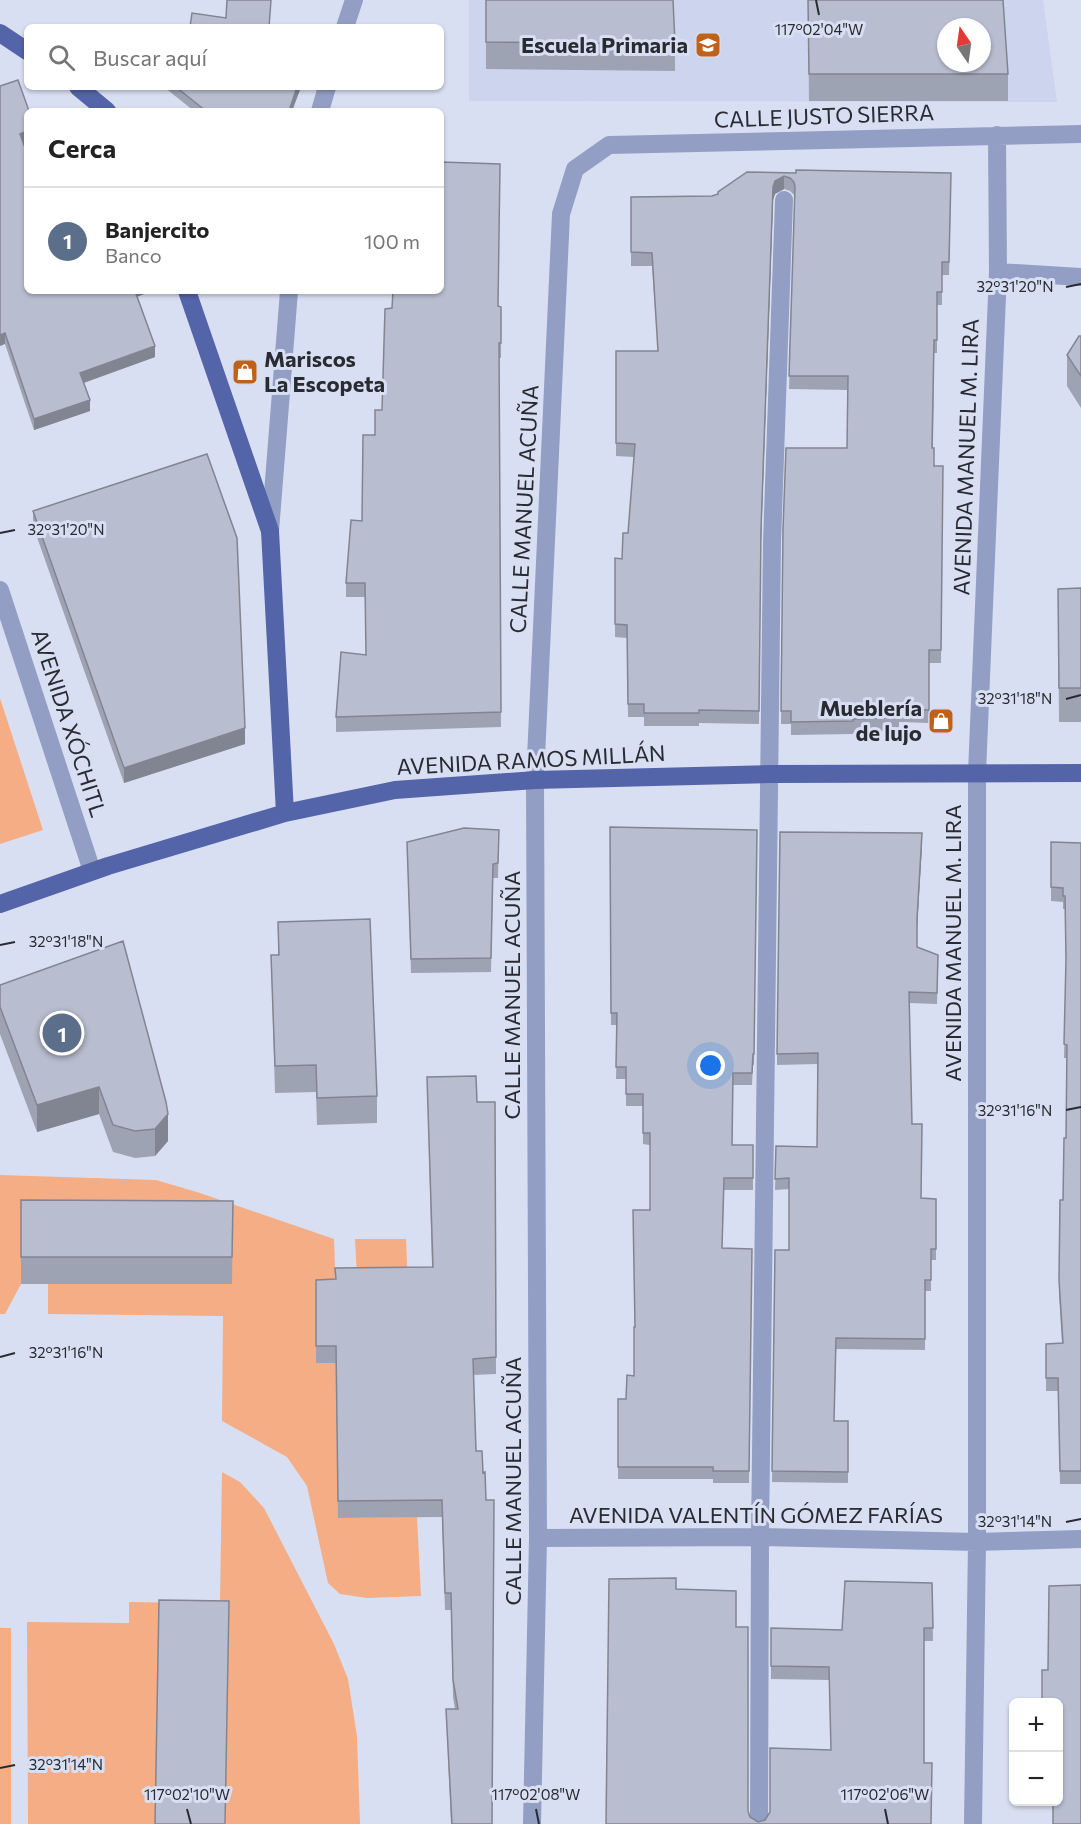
<!DOCTYPE html>
<html lang="es">
<meta charset="utf-8">
<style>
:root{--surface:#fff;--page:#f2f2f2;--text:#222;--muted:#767676;--line:#e0e0e0;--accent:#db2777}
body{margin:0;font-family:Commissioner,sans-serif;background:var(--page);color:var(--text)}
.controls{position:absolute;right:18px;bottom:18px;display:grid;overflow:hidden;border-radius:9px;box-shadow:0 2px 4px #0004}
.controls button{width:54px;height:54px;display:grid;place-items:center;padding:0;border:0;border-bottom:2px solid var(--line);background:var(--surface);color:var(--text);font:30px sans-serif}
.compass{position:absolute;left:937px;top:18px;width:54px;height:54px;border-radius:50%;background:var(--surface);box-shadow:0 2px 4px #0004;rotate:347deg}
.you{position:absolute;left:711px;top:1066px;width:21px;height:21px;margin:-15px;border:4px solid #fff;border-radius:50%;background:#1a73e8;box-shadow:0 0 0 9px #1a73e833}
.badge{display:grid;place-items:center;width:39px;height:39px;border-radius:50%;background:var(--accent);color:#fff;font-size:20px;font-weight:700}
.pin{position:absolute;translate:-50% -50%;border:3px solid #fff;box-shadow:0 2px 6px #0006}
.list{margin:0;padding:0;list-style:none}
h2{display:flex;justify-content:space-between;align-items:center;height:78px;margin:0;padding:0 24px;font-size:26px}
h2 small{font-size:20px;font-weight:400;color:var(--muted)}
.list li{display:grid;grid-template-columns:39px 1fr auto;gap:18px;align-items:center;box-sizing:border-box;height:108px;padding:0 24px;border-top:2px solid var(--line)}
.list b{display:block;font-size:22px;white-space:nowrap}
.list p{margin:0;font-size:20px;white-space:nowrap;color:var(--muted)}
.list em{font-size:20px;font-style:normal;color:var(--muted)}
.icon{flex:none;width:33px;height:33px;fill:none;stroke:currentColor;stroke-width:2;stroke-linecap:round;stroke-linejoin:round}
.map{position:relative;flex:none;width:1081px;height:1824px;overflow:hidden}
.search{position:absolute;background:var(--surface);box-shadow:0 2px 4px #0004;left:24px;top:24px;width:420px;height:66px;display:flex;align-items:center;gap:15px;box-sizing:border-box;padding:0 21px;border-radius:9px;color:var(--muted);font-size:22px}
.panel{position:absolute;background:var(--surface);box-shadow:0 2px 4px #0004;left:24px;top:108px;width:420px;height:186px;border-radius:9px}
.map>svg:first-child{display:block}
.built{fill:#ccd4ee;fill-rule:evenodd}
.green{fill:#f4ad84}
.lines{fill:none;stroke-linecap:round;stroke-linejoin:round}
.minor{stroke:#929ec4;stroke-width:18}
.major{stroke:#5464a9;stroke-width:18}
.wall{fill:#9ea3b3}
.shaded-wall{fill:#818592}
.building{fill:#b8bed0;stroke:#818592;stroke-width:1.5;fill-rule:evenodd}
.ticks{fill:none;stroke:#292b32;stroke-width:2}
.labels{text-anchor:middle;stroke-width:6;stroke-linejoin:round;paint-order:stroke}
.poi-label{font-size:22px;font-weight:bold;fill:#292b32;stroke:#d9dff2;text-anchor:end}
.street-label{font-size:22px;fill:#292b32;stroke:#d9dff2}
.ticks-label{font-size:15px;text-anchor:middle;fill:#292b32;stroke:#d9dff2;stroke-width:6;stroke-linejoin:round;paint-order:stroke}
</style>
<div class="map">
<svg width="1081" height="1824" viewBox="0 0 1081 1824">
<rect width="100%" height="100%" fill="#d9dff2"/>
<path class="built" d="M 469,0 L 1043,0 L 1057,102 L 469,101 ZM 946,27 L 982,27 L 982,63 L 946,63 Z"/>
<path class="green" d="M 0,698 L 43,830 L 0,844 Z
M 0,1175 L 156,1180 L 200,1193 L 334,1239 L 336,1296 L 316,1297 L 317,1363 L 357,1276 L 355,1239 L 406,1239 L 414,1423 L 339,1518 L 417,1517 L 421,1596 L 367,1598 L 340,1594 L 328,1583 L 307,1486 L 287,1457 L 222,1421 L 223,1316 L 48,1314 L 48,1284 L 232,1284 L 21,1227 L 21,1284 L 5,1314 L 0,1314 Z
M 222,1472 L 240,1482 L 264,1508 L 334,1644 L 348,1679 L 357,1736 L 360,1824 L 226,1824 L 220,1604 Z
M 129,1602 L 191,1603 L 156,1824 L 28,1824 L 27,1622 L 129,1623 Z
M 0,1628 L 11,1628 L 11,1824 L 0,1824 Z"/>
<g class="lines">
<path class="minor" d="M 345,27 L 354,0
M 320,111 L 327,87
M 998,272 L 1081,277
M 270,531 L 289,291
M 0,590 L 92,871
M 538,1538 L 760,1537 L 977,1542 L 1081,1539
M 532,1824 L 538,1538 L 535,780 L 561,214 L 575,169 L 609,145 L 1081,134
M 759,1824 L 760,1537 L 772,542 L 784,200
M 973,1824 L 977,1542 L 977,773 L 998,272 L 997,135"/>
<path class="major" d="M 0,33 L 27,51
M 78,87 L 107,111
M 187,291 L 270,531 L 285,813
M 0,904 L 108,866 L 285,813 L 395,790 L 535,780 L 770,774 L 1081,773"/>
</g>
<path class="wall" d="M 486,0 L 675,44 L 675,71 L 486,69 Z
M 808,0 L 1008,74 L 1008,101 L 809,101 Z
M 0,86 L 27,143 L 24,144 L 27,291 L 144,291 L 144,294 L 137,297 L 155,357 L 84,383 L 90,411 L 34,430 L 5,344 Z
M 164,87 L 301,87 L 292,111 L 194,111 Z
M 747,172 L 951,186 L 949,275 L 942,275 L 942,305 L 937,305 L 937,353 L 934,353 L 933,448 L 934,466 L 943,466 L 941,663 L 929,663 L 929,723 L 899,722 L 899,730 L 853,733 L 853,734 L 791,735 L 791,724 L 781,724 L 783,529 L 847,448 L 848,390 L 789,389 L 795,199 L 794,195 L 790,191 L 784,189 L 775,194 L 773,200 L 761,542 L 759,724 L 699,723 L 699,726 L 644,726 L 644,717 L 628,717 L 627,638 L 615,637 L 615,558 L 622,559 L 628,533 L 634,457 L 616,456 L 616,351 L 658,351 L 652,266 L 631,266 L 631,197 L 712,196 L 718,194 Z
M 498,306 L 501,307 L 501,358 L 499,358 L 501,727 L 336,732 L 336,717 L 366,654 L 365,597 L 346,597 L 346,583 L 362,521 L 375,435 L 382,410 Z
M 1081,336 L 1081,408 L 1067,386 L 1067,355 Z
M 33,511 L 245,744 L 124,783 L 33,526 Z
M 1081,588 L 1081,722 L 1059,722 L 1058,589 Z
M 610,827 L 757,830 L 754,1065 L 753,1065 L 752,1085 L 733,1085 L 732,1145 L 753,1145 L 753,1190 L 724,1190 L 722,1248 L 752,1249 L 749,1483 L 713,1483 L 713,1479 L 618,1479 L 618,1399 L 626,1399 L 634,1376 L 635,1327 L 650,1210 L 650,1145 L 643,1144 L 643,1106 L 626,1106 L 626,1079 L 616,1079 L 617,1025 L 611,1025 Z
M 499,830 L 498,878 L 493,878 L 491,972 L 411,973 L 407,842 Z
M 780,832 L 922,844 L 917,928 L 917,947 L 938,955 L 937,1004 L 909,1003 L 912,1124 L 921,1198 L 936,1199 L 936,1260 L 931,1260 L 931,1291 L 925,1291 L 925,1350 L 836,1349 L 834,1421 L 848,1421 L 848,1483 L 772,1482 L 775,1250 L 789,1250 L 789,1189 L 775,1190 L 776,1146 L 817,1147 L 817,1064 L 777,1065 Z
M 1051,842 L 1081,843 L 1081,1484 L 1060,1484 L 1058,1391 L 1046,1391 L 1046,1344 L 1062,1343 L 1059,1294 L 1060,1200 L 1063,1200 L 1066,1138 L 1067,1058 L 1064,1058 L 1066,966 L 1065,909 L 1063,909 L 1063,902 L 1051,901 Z
M 278,922 L 377,1096 L 377,1123 L 317,1125 L 316,1092 L 275,1093 L 271,955 L 278,955 Z
M 0,985 L 168,1141 L 155,1156 L 135,1158 L 113,1152 L 99,1114 L 37,1132 L 0,1034 Z
M 427,1077 L 477,1102 L 495,1102 L 496,1374 L 473,1375 L 476,1451 L 492,1824 L 451,1824 L 446,1709 L 455,1709 L 453,1697 L 451,1610 L 445,1610 L 442,1517 L 338,1518 L 336,1363 L 316,1363 L 316,1280 L 335,1279 L 432,1267 Z
M 21,1200 L 233,1201 L 232,1284 L 21,1284 Z
M 932,1583 L 933,1641 L 924,1641 L 924,1763 L 931,1824 L 606,1824 L 676,1589 L 736,1627 L 748,1811 L 750,1817 L 758,1822 L 765,1820 L 831,1750 L 829,1680 L 771,1679 L 771,1628 L 842,1630 Z"/>
<path class="shaded-wall" d="M 297,87 L 301,87 L 292,111 L 289,111 Z
M 27,131 L 27,143 L 20,145 L 20,134 Z
M 784,176 L 784,189 L 775,194 L 773,200 L 761,542 L 759,724 L 761,529 L 773,187 L 775,181 Z
M 133,291 L 144,291 L 144,294 L 133,298 Z
M 5,333 L 5,344 L 0,346 L 0,335 Z
M 155,346 L 155,357 L 80,384 L 80,373 Z
M 90,400 L 90,411 L 34,430 L 34,419 Z
M 245,728 L 245,744 L 124,783 L 124,768 Z
M 922,833 L 922,844 L 917,930 L 917,919 Z
M 99,1087 L 99,1114 L 37,1132 L 37,1105 Z
M 168,1114 L 168,1141 L 155,1156 L 155,1129 Z"/>
<path class="building" d="M 227,0 L 271,0 L 269,27 L 190,27 L 192,13 L 226,18 Z
M 486,0 L 673,0 L 675,44 L 486,42 Z
M 808,0 L 1003,0 L 1008,74 L 809,74 ZM 946,27 L 982,27 L 982,63 L 946,63 Z
M 18,80 L 29,111 L 27,111 L 27,131 L 20,134 L 27,153 L 27,291 L 135,291 L 155,346 L 80,373 L 90,400 L 34,419 L 5,333 L 0,335 L 0,86 Z
M 176,87 L 297,87 L 289,111 L 206,111 Z
M 441,162 L 500,164 L 498,306 L 501,307 L 501,343 L 499,343 L 501,712 L 336,717 L 341,652 L 366,655 L 365,583 L 346,583 L 351,520 L 362,521 L 363,435 L 375,435 L 375,410 L 382,410 L 385,309 L 392,308 L 393,291 L 441,291 Z
M 796,170 L 951,173 L 949,262 L 942,262 L 942,292 L 937,292 L 937,340 L 934,340 L 932,448 L 934,448 L 934,466 L 943,466 L 941,650 L 929,650 L 929,710 L 898,709 L 899,717 L 853,719 L 853,721 L 791,722 L 791,711 L 781,711 L 783,529 L 786,448 L 847,448 L 848,376 L 789,376 L 795,187 L 794,182 L 790,178 L 784,176 L 775,181 L 773,187 L 761,529 L 759,711 L 699,710 L 699,713 L 644,713 L 644,704 L 628,704 L 627,625 L 615,624 L 615,558 L 622,559 L 623,533 L 628,533 L 635,444 L 616,443 L 616,351 L 658,351 L 652,253 L 631,252 L 631,197 L 712,196 L 718,194 L 718,192 L 747,172 L 796,173 Z
M 1079,336 L 1081,336 L 1081,376 L 1067,355 Z
M 207,454 L 237,538 L 245,728 L 124,768 L 33,511 Z
M 1081,588 L 1081,688 L 1059,688 L 1058,589 Z
M 610,827 L 757,830 L 754,1054 L 753,1054 L 752,1073 L 733,1073 L 732,1145 L 753,1145 L 753,1178 L 724,1178 L 722,1248 L 752,1249 L 749,1471 L 713,1471 L 713,1467 L 618,1467 L 618,1399 L 626,1399 L 627,1375 L 634,1376 L 634,1327 L 635,1327 L 633,1210 L 650,1210 L 650,1133 L 643,1133 L 643,1094 L 626,1094 L 626,1067 L 616,1067 L 617,1013 L 611,1013 Z
M 464,828 L 499,830 L 498,863 L 493,864 L 491,958 L 411,959 L 407,842 Z
M 780,832 L 922,833 L 917,919 L 917,947 L 938,955 L 937,993 L 909,992 L 912,1124 L 922,1124 L 921,1198 L 936,1199 L 936,1249 L 931,1249 L 931,1280 L 925,1280 L 925,1339 L 836,1338 L 834,1421 L 848,1421 L 848,1472 L 772,1471 L 775,1250 L 789,1250 L 789,1178 L 775,1179 L 776,1146 L 817,1147 L 818,1053 L 777,1054 Z
M 1051,842 L 1081,843 L 1081,1471 L 1060,1471 L 1058,1378 L 1046,1378 L 1046,1344 L 1063,1343 L 1059,1280 L 1060,1200 L 1063,1200 L 1064,1138 L 1066,1138 L 1067,1045 L 1064,1044 L 1066,959 L 1065,896 L 1063,896 L 1063,888 L 1051,887 Z
M 370,919 L 377,1096 L 317,1098 L 316,1065 L 275,1066 L 271,955 L 279,955 L 278,922 Z
M 123,941 L 166,1102 L 168,1114 L 155,1129 L 135,1131 L 113,1125 L 99,1087 L 37,1105 L 0,1007 L 0,985 Z
M 476,1076 L 477,1102 L 495,1102 L 496,1357 L 473,1359 L 476,1451 L 482,1451 L 483,1473 L 485,1472 L 486,1500 L 494,1500 L 492,1824 L 452,1824 L 446,1709 L 458,1709 L 453,1680 L 451,1593 L 445,1593 L 442,1500 L 338,1501 L 336,1346 L 316,1346 L 316,1280 L 336,1279 L 335,1268 L 433,1267 L 427,1077 Z
M 21,1200 L 233,1201 L 232,1257 L 21,1257 Z
M 676,1578 L 676,1589 L 736,1591 L 736,1627 L 748,1627 L 748,1811 L 750,1817 L 758,1822 L 765,1820 L 770,1812 L 770,1748 L 831,1750 L 829,1667 L 771,1666 L 771,1628 L 842,1630 L 845,1581 L 932,1583 L 933,1628 L 924,1628 L 924,1763 L 932,1763 L 931,1824 L 606,1824 L 609,1579 Z
M 1081,1585 L 1081,1824 L 1053,1824 L 1053,1802 L 1059,1802 L 1059,1702 L 1042,1702 L 1042,1670 L 1048,1670 L 1049,1586 Z
M 159,1600 L 229,1601 L 225,1824 L 155,1824 Z"/>
<path class="ticks" d="M 816,0 L 819,15M 1066,287 L 1081,284M 0,533 L 15,530M 1066,699 L 1081,695M 0,945 L 15,942M 1066,1110 L 1081,1107M 0,1357 L 15,1353M 1066,1522 L 1081,1519M 0,1768 L 15,1765M 187,1809 L 191,1824M 536,1809 L 539,1824M 885,1809 L 888,1824"/>
<defs>
<g id="school-square" transform="scale(1.35)"><rect x="-9" y="-9" width="18" height="18" rx="4" fill="#c0611a" stroke="#d9dff2"/><path d="M0-5L7-2L0 1L-7-2ZM-4 1L0 2.5L4 1V4Q0 6-4 4Z" fill="#fff"/></g>
<g id="shop-square" transform="scale(1.35)"><rect x="-9" y="-9" width="18" height="18" rx="4" fill="#c0611a" stroke="#d9dff2"/><path d="M-5-2.5h2.3a2.7 3.5 0 0 1 5.4 0H5L5.5 6h-11ZM-1.5-2.5h3a1.5 2.3 0 0 0-3 0Z" fill="#fff"/></g>
</defs>
<g fill-rule="evenodd">
<use href="#school-square" x="708" y="45"/>
<use href="#shop-square" x="245" y="372"/>
<use href="#shop-square" x="941" y="721"/>
</g>
<g class="labels">
<g class="poi-label">
<text x="688" y="53">Escuela Primaria</text>
<text x="264" y="367" text-anchor="start">Mariscos<tspan x="264" dy="25">La Escopeta</tspan></text>
<text x="922" y="716">Mueblería<tspan x="922" dy="25">de lujo</tspan></text>
</g>
<g class="street-label">
<text transform="translate(824 116) rotate(-2)" y="8">CALLE JUSTO SIERRA</text>
<text transform="translate(966 457) rotate(-88)" y="8">AVENIDA MANUEL M. LIRA</text>
<text transform="translate(524 509) rotate(-87)" y="8">CALLE MANUEL ACUÑA</text>
<text transform="translate(69 723) rotate(72)" y="8">AVENIDA XÓCHITL</text>
<text transform="translate(531 760) rotate(-3)" y="8">AVENIDA RAMOS MILLÁN</text>
<text transform="translate(953 943) rotate(-90)" y="8">AVENIDA MANUEL M. LIRA</text>
<text transform="translate(512 995) rotate(-90)" y="8">CALLE MANUEL ACUÑA</text>
<text transform="translate(513 1481) rotate(-90)" y="8">CALLE MANUEL ACUÑA</text>
<text x="756" y="1523">AVENIDA VALENTÍN GÓMEZ FARÍAS</text>
</g>
</g>
<g class="ticks-label">
<text x="819" y="35">117°02'04"W</text>
<text x="1015" y="292">32°31'20"N</text>
<text x="66" y="535">32°31'20"N</text>
<text x="1015" y="704">32°31'18"N</text>
<text x="66" y="947">32°31'18"N</text>
<text x="1015" y="1116">32°31'16"N</text>
<text x="66" y="1358">32°31'16"N</text>
<text x="1015" y="1527">32°31'14"N</text>
<text x="66" y="1770">32°31'14"N</text>
<text x="187" y="1800">117°02'10"W</text>
<text x="536" y="1800">117°02'08"W</text>
<text x="885" y="1800">117°02'06"W</text>
</g>
</svg>
<div class="controls">
<button>+</button>
<button>−</button>
</div>
<svg class="compass" viewBox="-18 -18 36 36"><path d="M0-13l5 13h-10z" fill="#e53935"/><path d="M0 13l5-13h-10z" fill="#767676"/></svg>
<div class="you"></div>
<div class="pin badge" style="left:62px;top:1033px;background:#5c6f8a">1</div>
<div class="search"><svg class="icon" aria-label="search" viewBox="0 0 24 24"><circle cx="10" cy="10" r="6"/><path d="M15 15l6 6"/></svg>Buscar aquí</div>
<section class="panel">
<h2>Cerca<small></small></h2>
<ul class="list">
<li><span class="badge" style="background:#5c6f8a">1</span><div><b>Banjercito</b><p>Banco</p></div><em>100 m</em></li>
</ul>
</section>
</div>
